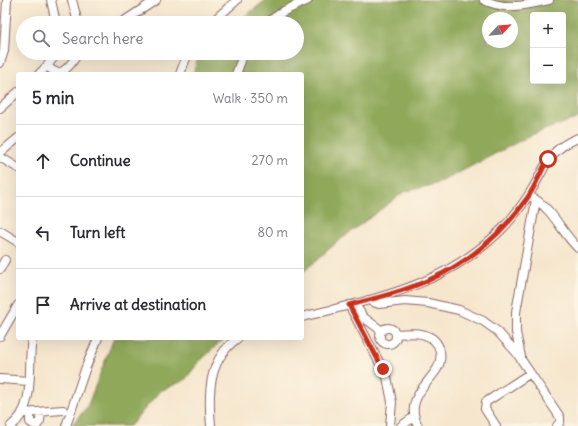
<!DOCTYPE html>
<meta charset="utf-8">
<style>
:root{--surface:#fff;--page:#f2f2f3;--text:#2b2b33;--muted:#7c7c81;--line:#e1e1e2}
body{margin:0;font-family:Delius,sans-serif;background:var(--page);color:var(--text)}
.controls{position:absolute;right:12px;top:12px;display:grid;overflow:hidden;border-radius:4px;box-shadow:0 4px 16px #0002}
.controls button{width:36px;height:36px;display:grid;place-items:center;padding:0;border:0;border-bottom:1px solid var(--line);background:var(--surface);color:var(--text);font:20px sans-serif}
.compass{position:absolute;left:482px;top:12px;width:36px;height:36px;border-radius:50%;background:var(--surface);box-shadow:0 4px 16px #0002;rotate:64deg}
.stop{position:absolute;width:12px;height:12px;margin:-9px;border:3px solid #c8321e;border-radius:50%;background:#fff}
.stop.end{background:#c8321e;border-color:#fff;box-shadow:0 1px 4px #0008}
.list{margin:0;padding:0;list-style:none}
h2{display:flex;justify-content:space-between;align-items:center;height:52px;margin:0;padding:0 16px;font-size:17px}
h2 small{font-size:13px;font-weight:400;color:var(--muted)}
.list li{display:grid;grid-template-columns:26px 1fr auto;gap:12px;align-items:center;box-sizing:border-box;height:72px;padding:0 16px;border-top:1px solid var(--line)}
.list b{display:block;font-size:15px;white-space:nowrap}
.list em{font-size:13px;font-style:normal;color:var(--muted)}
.icon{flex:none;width:22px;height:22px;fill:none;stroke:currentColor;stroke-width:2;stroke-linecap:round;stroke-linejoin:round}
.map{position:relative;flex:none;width:578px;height:426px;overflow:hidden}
.search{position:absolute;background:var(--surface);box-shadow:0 4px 16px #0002;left:16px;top:16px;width:288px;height:44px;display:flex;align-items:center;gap:10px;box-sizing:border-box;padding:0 14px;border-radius:22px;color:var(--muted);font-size:15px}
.panel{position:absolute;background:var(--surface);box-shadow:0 4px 16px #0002;left:16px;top:72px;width:288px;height:268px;border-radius:4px}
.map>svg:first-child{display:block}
.forest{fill:#8fa85a;stroke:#6c6442;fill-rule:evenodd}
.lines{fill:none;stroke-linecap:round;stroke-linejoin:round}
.minor-casing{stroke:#866564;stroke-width:10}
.minor{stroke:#fff;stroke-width:8}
.route{stroke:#c8321e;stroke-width:5}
</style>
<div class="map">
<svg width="578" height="426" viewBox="0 0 578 426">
<rect width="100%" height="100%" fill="#fcf5e5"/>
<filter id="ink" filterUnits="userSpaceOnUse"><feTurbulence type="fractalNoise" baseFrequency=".025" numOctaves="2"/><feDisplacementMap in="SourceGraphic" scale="8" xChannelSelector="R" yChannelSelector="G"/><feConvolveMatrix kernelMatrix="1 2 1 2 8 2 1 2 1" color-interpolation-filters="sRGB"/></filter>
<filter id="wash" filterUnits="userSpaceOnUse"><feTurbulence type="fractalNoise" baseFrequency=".012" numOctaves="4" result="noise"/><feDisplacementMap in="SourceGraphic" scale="16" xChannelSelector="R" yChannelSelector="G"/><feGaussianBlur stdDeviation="0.9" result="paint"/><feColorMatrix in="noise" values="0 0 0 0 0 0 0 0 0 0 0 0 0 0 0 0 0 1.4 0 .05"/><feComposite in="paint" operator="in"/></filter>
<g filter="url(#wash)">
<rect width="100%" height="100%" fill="#f6e6cd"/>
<path class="forest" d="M 266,0 L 578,0 L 578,118 L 533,134 L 439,183 L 404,192 L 337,242 L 302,273 L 302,74 L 193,74 L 197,61 L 202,53 L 297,53 L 297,23 L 236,23 ZM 533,15 L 563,15 L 563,81 L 533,81 ZM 488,18 L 512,18 L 512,42 L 488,42 Z
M 114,338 L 224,338 L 198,363 L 185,380 L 160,391 L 130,426 L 71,426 L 87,407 Z"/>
</g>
<g filter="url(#ink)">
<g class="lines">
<g class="minor-casing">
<path id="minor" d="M 51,0 L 56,23
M 72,0 L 78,23
M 484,0 C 505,11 527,5 549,0
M 121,23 L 156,0
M 211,23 L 237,0
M 266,23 L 284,11 L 308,0
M 0,63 L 4,51 L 7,0
M 47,66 C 50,68 52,71 56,72 C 65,74 74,60 78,53
M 39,74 L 47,66 L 57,53
M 180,74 L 188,53
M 236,74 L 244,53
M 0,108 L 18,92
M 0,153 L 18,138
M 0,157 L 18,168
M 533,198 C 554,210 561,232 578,248
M 0,231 L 18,242
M 0,269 L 5,260
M 368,300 L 379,304 L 405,301 L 428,303 L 459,310 L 483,321 L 497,331 L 516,352 L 560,417 L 560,422 L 557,426
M 355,304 L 363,317 L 382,331
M 349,305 L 387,377 L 392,402 L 390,426
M 302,317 C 378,298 447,286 504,227 C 513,217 521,207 528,196 C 546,169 545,151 578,138
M380 336a8 8 0 1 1 16 0a8 8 0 1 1-16 0Z
M 396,334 C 412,333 435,330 440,351 C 441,357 440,364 437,369 C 430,380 418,390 415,402 C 412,411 414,418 418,426
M 0,336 L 18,305
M 521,357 L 516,332 L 516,312 L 536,200
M 0,379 L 29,381
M 23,413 L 63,410
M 30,413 L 30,422 L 33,424 L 37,425 L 40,421 L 41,412
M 11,426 C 37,407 27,366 32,338
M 66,426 L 86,367 L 98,338
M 211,426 C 208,393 208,359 238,338
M 401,426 L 414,417
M 496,426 L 485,409 L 486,402 L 529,374"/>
</g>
<use href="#minor" class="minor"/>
</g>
</g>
<g class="lines" filter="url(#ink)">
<path class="route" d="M 383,369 L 349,305 C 377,298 405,291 431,279 C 470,262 504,232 528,197 C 536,185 541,171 548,159"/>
</g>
</svg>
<div class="controls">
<button>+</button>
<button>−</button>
</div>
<svg class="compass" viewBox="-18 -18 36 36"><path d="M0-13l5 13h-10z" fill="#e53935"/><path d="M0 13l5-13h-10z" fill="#7c7c81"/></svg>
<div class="stop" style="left:548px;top:159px"></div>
<div class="stop end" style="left:383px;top:369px"></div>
<div class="search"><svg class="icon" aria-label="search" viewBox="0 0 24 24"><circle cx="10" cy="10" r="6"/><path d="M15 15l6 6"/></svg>Search here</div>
<section class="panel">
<h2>5 min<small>Walk · 350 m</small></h2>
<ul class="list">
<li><svg class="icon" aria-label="ahead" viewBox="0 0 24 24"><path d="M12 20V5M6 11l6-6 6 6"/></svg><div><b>Continue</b></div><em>270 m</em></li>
<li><svg class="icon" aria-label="left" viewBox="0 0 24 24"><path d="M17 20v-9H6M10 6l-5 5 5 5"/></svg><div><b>Turn left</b></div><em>80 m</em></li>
<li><svg class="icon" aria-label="arrive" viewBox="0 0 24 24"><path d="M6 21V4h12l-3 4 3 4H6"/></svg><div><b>Arrive at destination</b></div></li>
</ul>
</section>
</div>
